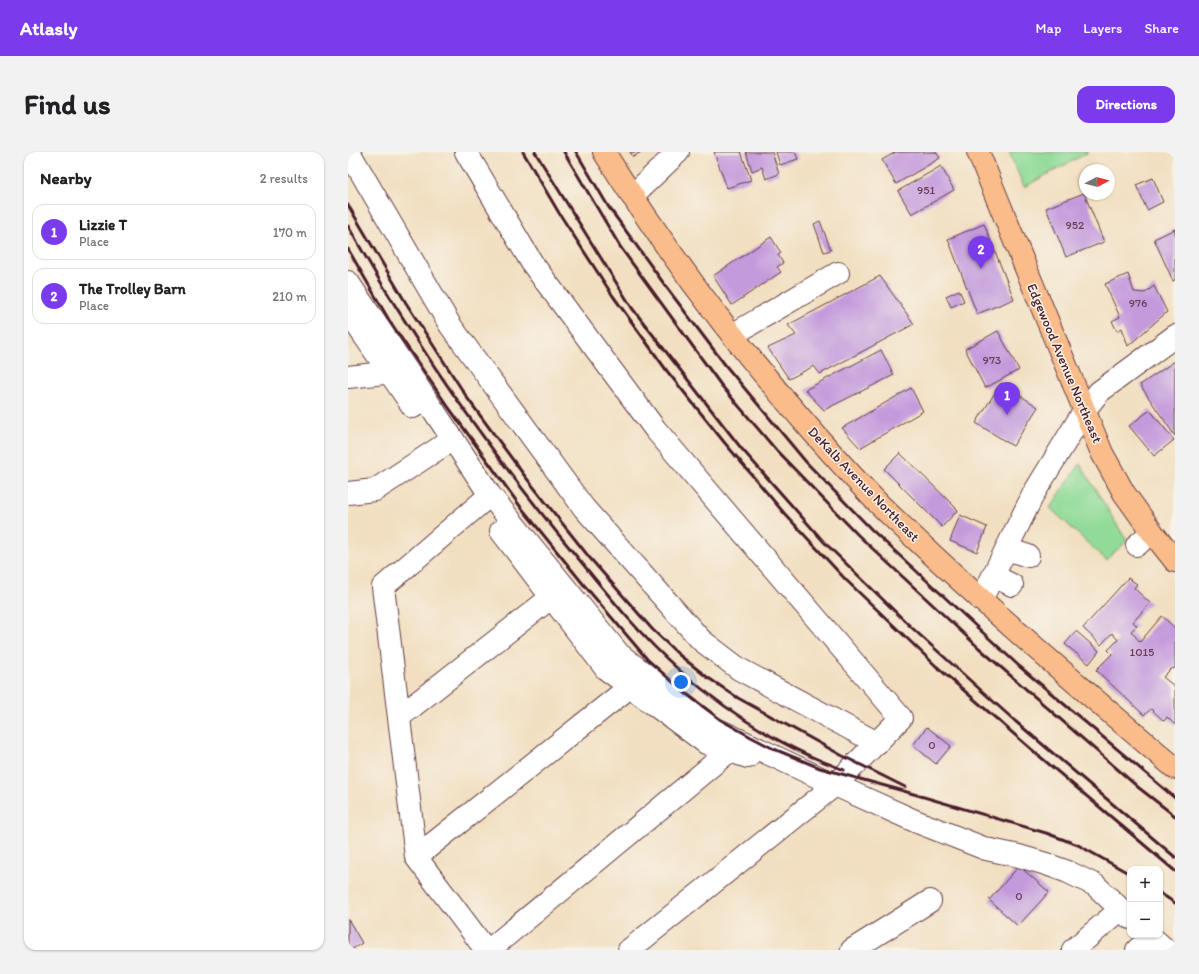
<!DOCTYPE html>
<meta charset="utf-8">
<style>
:root{--surface:#fff;--page:#f2f2f2;--text:#202124;--muted:#757577;--line:#e0e0e0;--accent:#7c3aed}
body{margin:0;font-family:Itim,sans-serif;background:var(--page);color:var(--text)}
.controls{position:absolute;right:12px;bottom:12px;display:grid;overflow:hidden;border-radius:8px;box-shadow:0 1px 3px #0004}
.controls button{width:36px;height:36px;display:grid;place-items:center;padding:0;border:0;border-bottom:1px solid var(--line);background:var(--surface);color:var(--text);font:20px sans-serif}
.compass{position:absolute;left:731px;top:12px;width:36px;height:36px;border-radius:50%;background:var(--surface);box-shadow:0 1px 3px #0004;rotate:83deg}
.you{position:absolute;left:333px;top:530px;width:14px;height:14px;margin:-10px;border:3px solid #fff;border-radius:50%;background:#1a73e8;box-shadow:0 0 0 6px #1a73e833}
.badge{display:grid;place-items:center;width:26px;height:26px;border-radius:50%;background:var(--accent);color:#fff;font-size:13px;font-weight:700}
.pin{position:absolute;translate:-50% -33px;filter:drop-shadow(0 1px 2px #0008)}
.pin::after{content:'';position:absolute;top:21px;width:14px;height:12px;background:inherit;clip-path:polygon(0 0,100% 0,50% 100%)}
.list{margin:0;padding:0;list-style:none}
h2{display:flex;justify-content:space-between;align-items:center;height:52px;margin:0;padding:0 16px;font-size:17px}
h2 small{font-size:13px;font-weight:400;color:var(--muted)}
.list li{display:grid;grid-template-columns:26px 1fr auto;gap:12px;align-items:center;box-sizing:border-box;height:56px;margin:0 8px 8px;padding:0 8px;border:1px solid var(--line);border-radius:12px}
.list b{display:block;font-size:15px;white-space:nowrap}
.list p{margin:0;font-size:13px;white-space:nowrap;color:var(--muted)}
.list em{font-size:13px;font-style:normal;color:var(--muted)}
.map{position:relative;flex:none;width:827px;height:798px;overflow:hidden;border-radius:12px}
header{display:flex;align-items:center;gap:24px;box-sizing:border-box;height:56px;padding:0 20px;background:var(--accent);color:#fff}
header strong{font-size:19px}
nav{display:flex;gap:22px;margin-inline-start:auto;font-size:14px}
.intro{display:flex;align-items:center;justify-content:space-between;box-sizing:border-box;height:96px;padding:0 24px}
h1{margin:0;font-size:28px}
.button{padding:10px 18px;border-radius:12px;background:var(--accent);color:#fff;font-size:14px;font-weight:700}
main{display:flex;gap:24px;padding:0 24px}
aside{flex:1;background:var(--surface);border-radius:12px;box-shadow:0 1px 3px #0004}
.map>svg:first-child{display:block}
.green{fill:#90db97;stroke:#6d7d61}
.building{fill:#c39adc}
.lines{fill:none;stroke-linecap:round;stroke-linejoin:round}
.minor-casing{stroke:#633c42;stroke-width:24}
.major-casing{stroke:#633c42;stroke-width:24}
.minor{stroke:#fff;stroke-width:22}
.major{stroke:#f9bc8a;stroke-width:22}
.rail{stroke:#4a1f2b;stroke-width:3}
.labels{text-anchor:middle;stroke-width:3;stroke-linejoin:round;paint-order:stroke}
.number-label{font-size:12px;fill:#683e57}
.street-label{font-size:14px;fill:#4a1f2b;stroke:#f7f3e8}
</style>
<header>
<strong>Atlasly</strong>
<nav><a>Map</a><a>Layers</a><a>Share</a></nav>
</header>
<div class="intro"><h1>Find us</h1><a class="button">Directions</a></div>
<main>
<aside>
<h2>Nearby<small>2 results</small></h2>
<ul class="list">
<li><span class="badge">1</span><div><b>Lizzie T</b><p>Place</p></div><em>170 m</em></li>
<li><span class="badge">2</span><div><b>The Trolley Barn</b><p>Place</p></div><em>210 m</em></li>
</ul>
</aside>
<div class="map">
<svg width="827" height="798" viewBox="0 0 827 798">
<rect width="100%" height="100%" fill="#f7f3e8"/>
<filter id="ink" filterUnits="userSpaceOnUse"><feTurbulence type="fractalNoise" baseFrequency=".025" numOctaves="2"/><feDisplacementMap in="SourceGraphic" scale="8" xChannelSelector="R" yChannelSelector="G"/><feConvolveMatrix kernelMatrix="1 2 1 2 8 2 1 2 1" color-interpolation-filters="sRGB"/></filter>
<filter id="wash" filterUnits="userSpaceOnUse"><feTurbulence type="fractalNoise" baseFrequency=".012" numOctaves="4" result="noise"/><feDisplacementMap in="SourceGraphic" scale="16" xChannelSelector="R" yChannelSelector="G"/><feGaussianBlur stdDeviation="0.9" result="paint"/><feColorMatrix in="noise" values="0 0 0 0 0 0 0 0 0 0 0 0 0 0 0 0 0 1.4 0 .05"/><feComposite in="paint" operator="in"/></filter>
<g filter="url(#wash)">
<rect width="100%" height="100%" fill="#f2dfc1"/>
<path class="green" d="M 661,0 L 741,0 L 676,35 Z
M 732,312 L 779,389 L 758,408 L 702,356 Z"/>
<g id="blocks">
<path class="building" d="M 282,0 L 293,0 L 285,5 Z
M 366,0 L 393,0 L 403,28 L 379,36 Z
M 398,0 L 424,0 L 431,22 L 418,27 L 414,15 L 404,19 Z
M 428,0 L 447,0 L 450,7 L 432,13 Z
M 548,0 L 588,0 L 592,6 L 548,32 L 534,8 Z
M 593,14 L 606,38 L 564,62 L 550,39 Z
M 805,26 L 815,50 L 799,58 L 788,33 Z
M 736,41 L 756,90 L 718,105 L 698,56 Z
M 472,69 L 483,98 L 476,100 L 466,72 Z
M 636,72 L 666,147 L 629,162 L 600,87 Z
M 827,77 L 827,128 L 825,129 L 806,87 Z
M 423,85 L 433,101 L 430,103 L 435,111 L 429,115 L 433,120 L 384,153 L 365,124 Z
M 780,122 L 786,140 L 797,141 L 806,134 L 819,160 L 780,194 L 774,176 L 769,179 L 764,169 L 772,165 L 757,132 Z
M 532,124 L 566,172 L 472,222 L 466,214 L 441,227 L 420,196 L 448,183 L 440,173 Z
M 611,138 L 616,149 L 603,155 L 598,144 Z
M 650,179 L 671,218 L 637,236 L 617,197 Z
M 533,198 L 546,223 L 476,258 L 457,238 Z
M 827,209 L 827,284 L 792,233 Z
M 653,231 L 690,255 L 665,294 L 628,271 Z
M 563,236 L 575,259 L 512,296 L 494,276 Z
M 802,258 L 826,288 L 806,304 L 781,274 Z
M 552,301 L 610,358 L 594,375 L 536,317 Z
M 612,363 L 639,375 L 629,400 L 602,389 Z
M 780,426 L 789,432 L 786,436 L 802,451 L 785,470 L 789,474 L 783,479 L 792,490 L 814,464 L 827,476 L 827,516 L 823,517 L 815,525 L 827,535 L 827,573 L 819,565 L 816,569 L 803,557 L 796,563 L 748,518 L 764,502 L 760,498 L 770,488 L 764,481 L 753,493 L 735,476 Z
M 728,479 L 751,499 L 741,512 L 717,492 Z
M 579,575 L 603,594 L 588,612 L 565,593 Z
M 671,714 L 701,740 L 670,774 L 641,748 Z
M 0,767 L 14,791 L 3,798 L 0,798 Z"/>
</g>
</g>
<g filter="url(#ink)">
<use href="#blocks" fill-opacity="0" stroke="#633c42" stroke-width="1"/>
<g class="lines">
<g class="minor-casing">
<path id="minor" d="M 1,0 L 102,173 L 236,356 L 353,488 L 391,517 L 529,591
M 118,0 L 184,111 L 307,277 L 553,566 L 487,633 L 281,798
M 284,44 L 330,0
M 0,130 L 142,343 L 271,502 L 364,575 L 487,633 L 567,669 L 638,697 L 671,704 L 698,712 L 720,720 L 747,733 L 782,766
M 0,160 L 65,255
M 384,183 L 490,121
M 0,225 L 54,219
M 0,341 L 27,338 L 105,287
M 153,379 L 258,517 L 358,591 L 400,605
M 789,393 L 804,380
M 659,397 L 680,404
M 646,424 L 664,433
M 633,448 L 686,341 L 736,259 L 751,240 L 827,184
M 51,565 L 214,437
M 68,705 L 293,526
M 801,783 L 818,798
M 138,798 L 68,705 L 35,435 L 142,343
M 141,798 L 391,591
M 504,798 L 582,749
M 725,798 L 772,758
M 789,798 L 803,785"/>
</g>
<g class="major-casing">
<path id="major" d="M 256,0 C 318,99 387,192 464,279 C 486,304 509,330 533,354 C 627,445 727,531 827,616
M 630,0 L 754,301 L 776,341 L 804,380 L 827,409"/>
</g>
<use href="#minor" class="minor"/>
<use href="#major" class="major"/>
<path class="rail" d="M 175,0 L 211,61 L 265,144 L 319,219 L 376,290 L 436,361 L 498,428 L 588,514 L 683,597 L 827,719
M 187,0 L 284,156 L 393,296 L 476,390 L 563,475 L 667,569 L 827,705
M 216,0 L 273,96 L 373,233 L 428,298 L 510,383 L 631,496 L 791,636 L 827,664
M 228,0 L 260,54 L 319,136 L 378,214 L 458,310 L 524,378 L 671,514 L 827,646
M 0,53 L 58,151 L 120,247 L 176,323 L 241,405 L 304,477 L 330,502 L 359,525 L 390,546 L 493,603 L 557,635
M 0,74 C 67,193 146,306 234,411 C 264,448 294,485 330,517 C 368,550 412,581 458,602 C 470,608 484,613 496,618
M 0,97 L 41,168 L 96,249 L 172,354 L 236,433 L 299,507 L 337,541 L 373,568 L 403,585 L 426,597 L 472,616 L 552,638 L 698,681 L 730,693 L 782,722
M 812,741 L 827,751"/>
</g>
</g>
<g class="labels">
<g class="number-label">
<text x="578" y="42">951</text>
<text x="727" y="77">952</text>
<text x="790" y="155">976</text>
<text x="644" y="212">973</text>
<text x="794" y="504">1015</text>
<text x="584" y="597">0</text>
<text x="671" y="748">0</text>
</g>
<g class="street-label">
<text transform="translate(717 211) rotate(67)" y="5">Edgewood Avenue Northeast</text>
<text transform="translate(516 332) rotate(46)" y="5">DeKalb Avenue Northeast</text>
</g>
</g>
</svg>
<div class="controls">
<button>+</button>
<button>−</button>
</div>
<svg class="compass" viewBox="-18 -18 36 36"><path d="M0-13l5 13h-10z" fill="#e53935"/><path d="M0 13l5-13h-10z" fill="#757577"/></svg>
<div class="you"></div>
<div class="pin badge" style="left:659px;top:263px">1</div>
<div class="pin badge" style="left:633px;top:117px">2</div>
</div>
</main>
